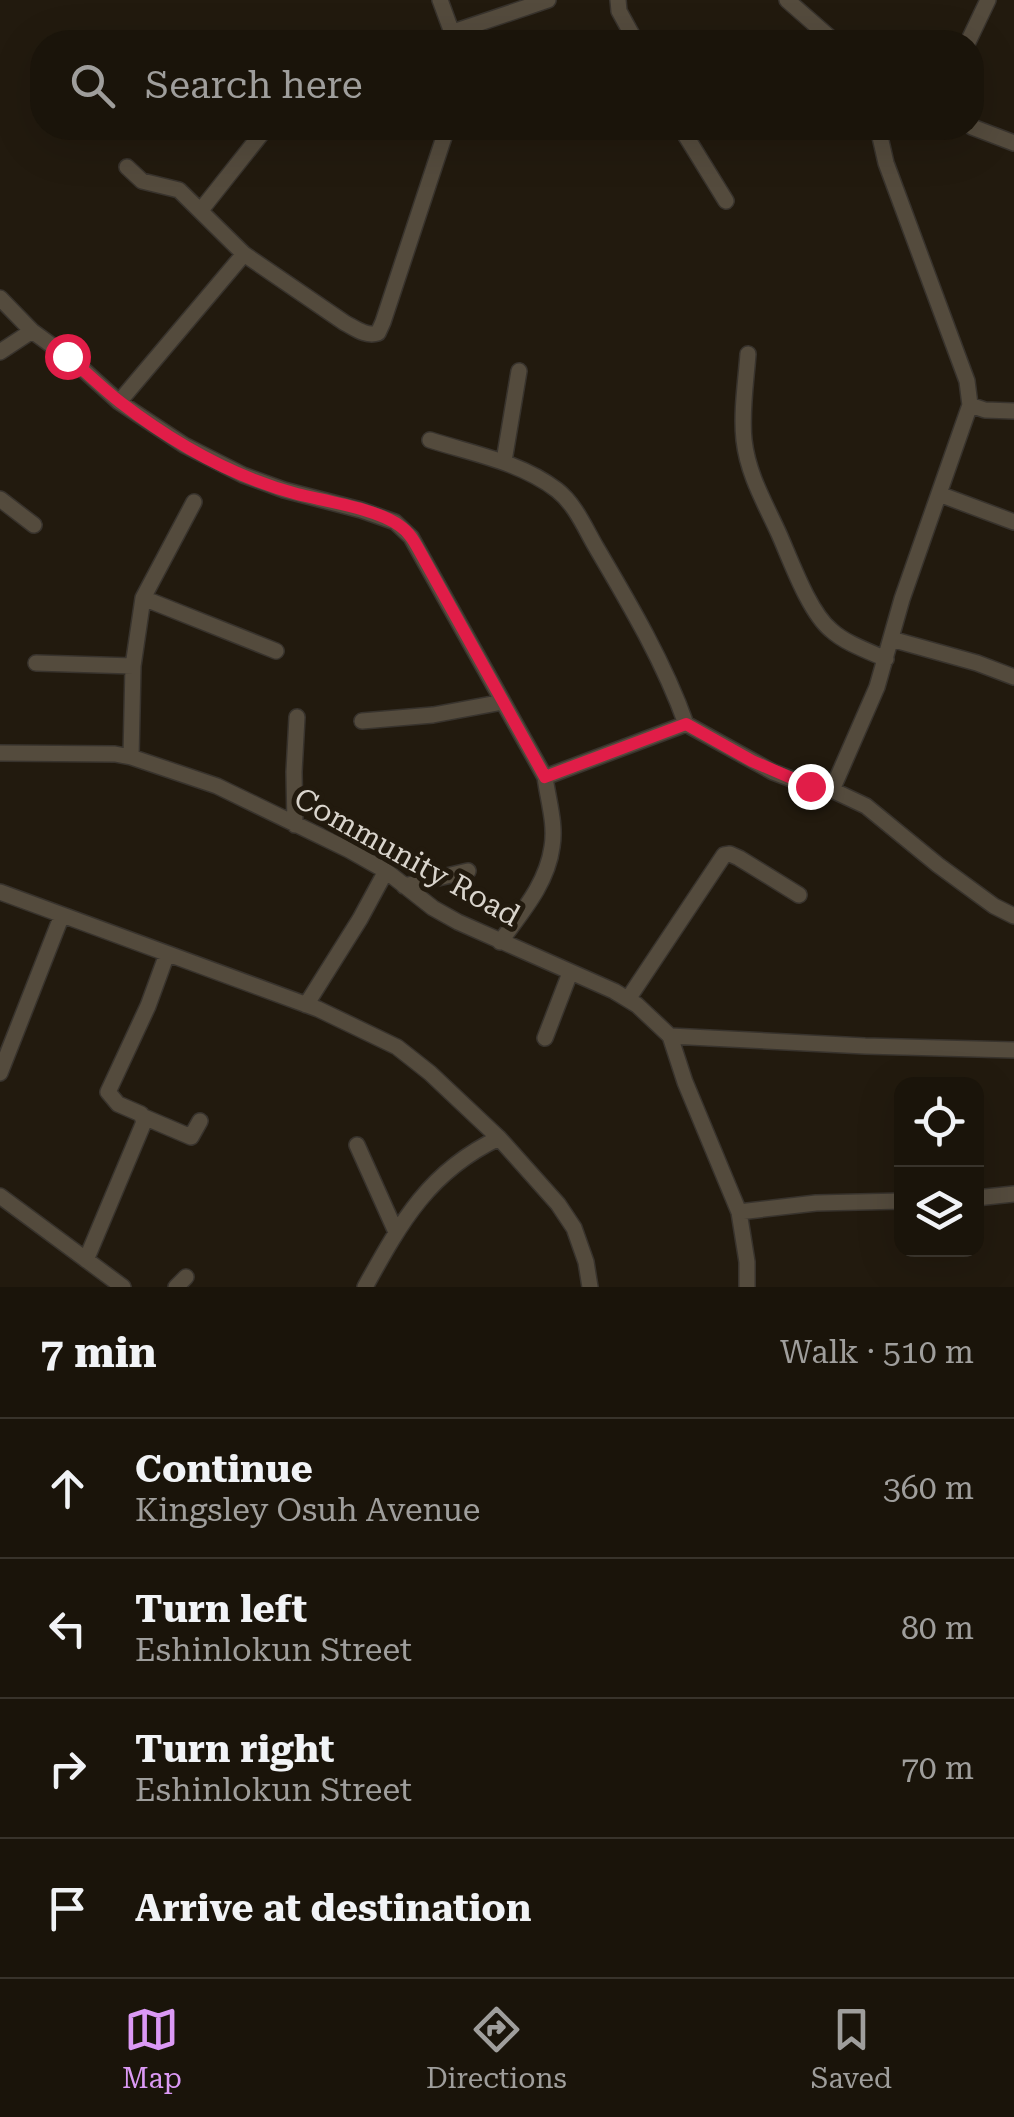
<!DOCTYPE html>
<meta charset="utf-8">
<style>
:root{--surface:#1a140a;--page:#272118;--text:#f1f3f6;--muted:#9f9e9c;--line:#38332b;--accent:#db99f5}
body{margin:0;font-family:"Roboto Serif",serif;background:var(--page);color:var(--text)}
.controls{position:absolute;right:30px;bottom:30px;display:grid;overflow:hidden;border-radius:20px;box-shadow:0 10px 40px #0002}
.controls button{width:90px;height:90px;display:grid;place-items:center;padding:0;border:0;border-bottom:2px solid var(--line);background:var(--surface);color:var(--text);font:50px sans-serif}
.stop{position:absolute;width:30px;height:30px;margin:-22px;border:8px solid #e11d48;border-radius:50%;background:#fff}
.stop.end{background:#e11d48;border-color:#fff;box-shadow:0 2px 10px #0008}
.list{margin:0;padding:0;list-style:none}
h2{display:flex;justify-content:space-between;align-items:center;height:130px;margin:0;padding:0 40px;font-size:42px}
h2 small{font-size:32px;font-weight:400;color:var(--muted)}
.list li{display:grid;grid-template-columns:65px 1fr auto;gap:30px;align-items:center;box-sizing:border-box;height:140px;padding:0 40px;border-top:2px solid var(--line)}
.list b{display:block;font-size:38px;white-space:nowrap}
.list p{margin:0;font-size:32px;white-space:nowrap;color:var(--muted)}
.list em{font-size:32px;font-style:normal;color:var(--muted)}
.icon{flex:none;width:55px;height:55px;fill:none;stroke:currentColor;stroke-width:2;stroke-linecap:round;stroke-linejoin:round}
.map{position:relative;flex:none;width:1014px;height:1287px;overflow:hidden}
.search{position:absolute;background:var(--surface);box-shadow:0 10px 40px #0002;left:30px;right:30px;top:30px;height:110px;display:flex;align-items:center;gap:25px;box-sizing:border-box;padding:0 35px;border-radius:40px;color:var(--muted);font-size:38px}
.sheet{height:690px;background:var(--surface)}
nav{display:flex;justify-content:space-around;align-items:center;box-sizing:border-box;height:140px;border-top:2px solid var(--line);background:var(--surface);font-size:28px;color:var(--muted)}
nav a{display:grid;justify-items:center;gap:5px}
nav .on{color:var(--accent)}
.map>svg:first-child{display:block}
.lines{fill:none;stroke-linecap:round;stroke-linejoin:round}
.minor-casing{stroke:#38332d;stroke-width:18}
.minor{stroke:#544b3d;stroke-width:15}
.route{stroke:#e11d48;stroke-width:12}
.labels{text-anchor:middle;stroke-width:10;stroke-linejoin:round;paint-order:stroke}
.street-label{font-size:30px;fill:#d9d4cc;stroke:#221a0e}
</style>
<div class="map">
<svg width="1014" height="1287" viewBox="0 0 1014 1287">
<rect width="100%" height="100%" fill="#221a0e"/>
<g class="lines">
<g class="minor-casing">
<path id="minor" d="M 440,0 L 454,38
M 618,0 L 619,11 L 636,42
M 787,0 L 835,42
M 453,32 L 548,0
M 968,42 L 988,0
M 972,127 L 1014,143
M 681,128 L 726,201
M 127,167 L 142,181 L 179,190 L 244,254 L 345,323 C 355,328 366,337 378,333 L 383,322 L 447,128
M 201,210 L 266,128
M 0,298 L 32,331 L 76,363 L 119,402 L 184,445 L 243,475 L 284,490 L 361,510 L 395,522 L 411,537 L 545,777 C 548,800 556,824 552,847 C 547,884 521,913 500,942
M 0,352 L 32,331
M 748,354 C 746,381 741,412 744,440 C 748,475 765,503 779,534 C 791,561 809,612 831,630 C 845,643 868,651 886,659
M 119,402 L 244,254
M 970,405 L 985,410 L 1014,411
M 430,440 C 474,454 520,462 557,490 C 575,504 585,528 596,547 C 629,603 664,662 686,724
M 504,461 L 519,371
M 939,494 L 1014,522
M 0,499 L 34,525
M 143,598 L 276,651
M 891,639 L 977,663 L 1014,677
M 36,663 L 133,666
M 362,721 L 433,715 L 503,702
M 0,753 L 115,754 L 131,757 L 217,786 L 349,850 L 386,871 L 433,908 L 458,922 L 614,991 L 637,1005 L 670,1036 L 865,1046 L 1014,1050
M 131,757 L 133,666 L 143,598 L 194,502
M 545,777 L 686,724 L 773,772 L 810,786 L 832,790 L 866,806 L 938,865 L 994,906 L 1014,916
M 832,790 L 877,687 L 902,599 L 970,405 L 967,381 L 886,163 L 878,128
M 295,825 L 294,772 L 297,717
M 404,886 L 468,871
M 0,892 L 318,1009 L 397,1047 L 430,1073 L 499,1138 L 558,1204 L 574,1228 L 586,1262 L 590,1287
M 628,999 L 724,855 L 730,854 L 739,858 L 799,895
M 306,1005 L 360,919 L 386,871
M 670,1036 L 685,1082 L 739,1212 L 747,1262 L 747,1287
M 545,1038 L 570,973
M 0,1073 L 62,915
M 144,1117 L 191,1137 L 200,1121
M 357,1145 L 396,1232
M 0,1196 L 123,1287
M 976,1198 L 1014,1194
M 739,1212 L 816,1203 L 902,1201
M 86,1260 L 144,1122 L 141,1114 L 118,1104 L 108,1092 L 148,1006 L 167,954
M 176,1287 L 186,1277
M 365,1287 C 401,1222 429,1171 499,1138"/>
</g>
<use href="#minor" class="minor"/>
</g>
<g class="lines">
<path class="route" d="M 67,356 C 85,371 102,388 120,402 C 172,442 233,477 297,494 C 325,501 378,509 400,526 C 409,532 414,541 419,550 L 545,777 L 686,724 L 752,761 L 810,786"/>
</g>
<g class="labels">
<g class="street-label">
<text transform="translate(407 857) rotate(29)" y="10">Community Road</text>
</g>
</g>
</svg>
<div class="controls">
<button><svg class="icon" aria-label="locate" viewBox="0 0 24 24"><circle cx="12" cy="12" r="6"/><path d="M12 2v4M12 18v4M2 12h4M18 12h4"/></svg></button>
<button><svg class="icon" aria-label="layers" viewBox="0 0 24 24"><path d="M12 4l9 5-9 5-9-5zM3 14l9 5 9-5"/></svg></button>
</div>
<div class="stop" style="left:67px;top:356px"></div>
<div class="stop end" style="left:810px;top:786px"></div>
<div class="search"><svg class="icon" aria-label="search" viewBox="0 0 24 24"><circle cx="10" cy="10" r="6"/><path d="M15 15l6 6"/></svg>Search here</div>
</div>
<section class="sheet">
<h2>7 min<small>Walk · 510 m</small></h2>
<ul class="list">
<li><svg class="icon" aria-label="ahead" viewBox="0 0 24 24"><path d="M12 20V5M6 11l6-6 6 6"/></svg><div><b>Continue</b><p>Kingsley Osuh Avenue</p></div><em>360 m</em></li>
<li><svg class="icon" aria-label="left" viewBox="0 0 24 24"><path d="M17 20v-9H6M10 6l-5 5 5 5"/></svg><div><b>Turn left</b><p>Eshinlokun Street</p></div><em>80 m</em></li>
<li><svg class="icon" aria-label="right" viewBox="0 0 24 24"><path d="M7 20v-9h11M14 6l5 5-5 5"/></svg><div><b>Turn right</b><p>Eshinlokun Street</p></div><em>70 m</em></li>
<li><svg class="icon" aria-label="arrive" viewBox="0 0 24 24"><path d="M6 21V4h12l-3 4 3 4H6"/></svg><div><b>Arrive at destination</b></div></li>
</ul>
</section>
<nav>
<a class="on"><svg class="icon" aria-label="map" viewBox="0 0 24 24"><path d="M3 6l6-2 6 2 6-2v14l-6 2-6-2-6 2zM9 4v14M15 6v14"/></svg>Map</a>
<a><svg class="icon" aria-label="directions" viewBox="0 0 24 24"><path d="M12 3l9 9-9 9-9-9zM9 14v-3h6M13 9l2 2-2 2"/></svg>Directions</a>
<a><svg class="icon" aria-label="saved" viewBox="0 0 24 24"><path d="M7 4h10v16l-5-4-5 4z"/></svg>Saved</a>
</nav>
